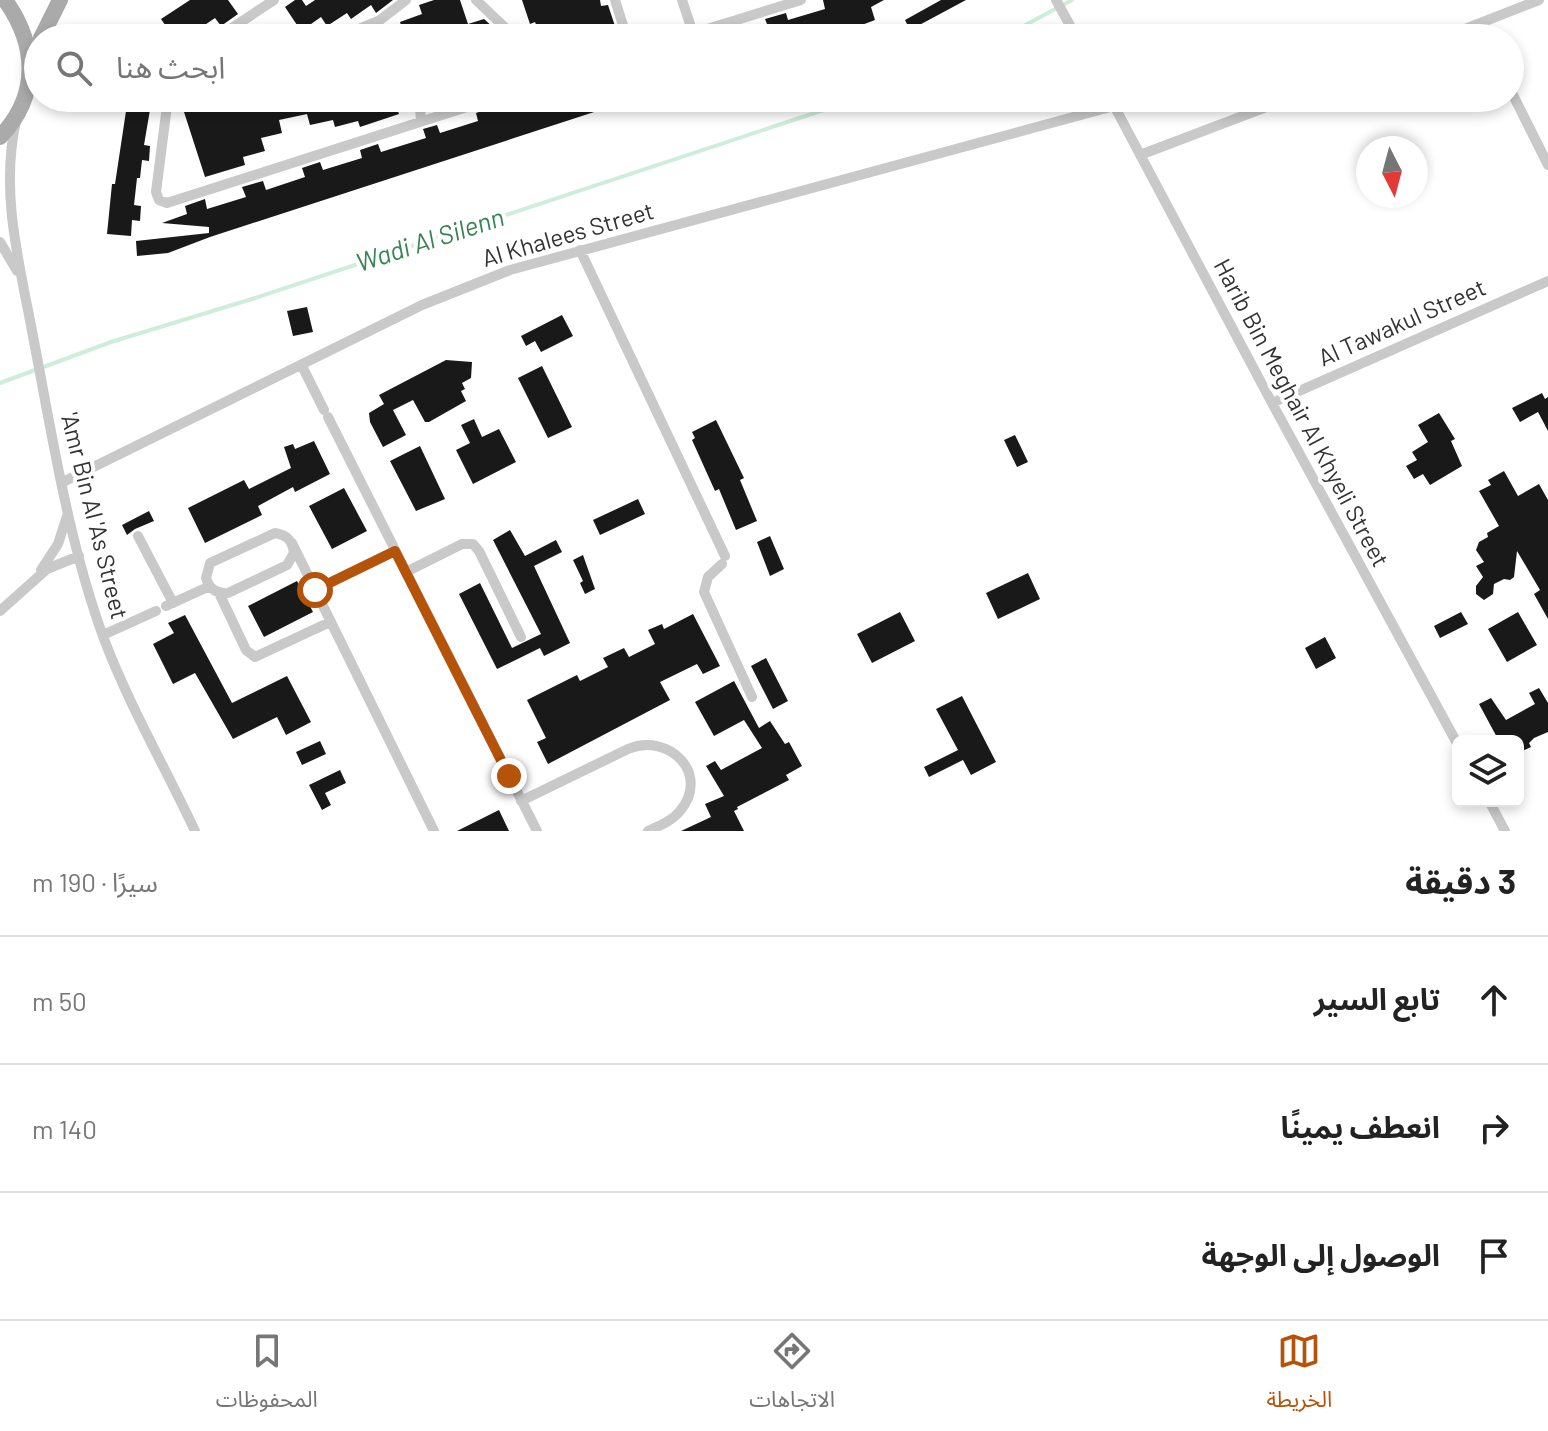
<!DOCTYPE html>
<html lang="ar">
<meta charset="utf-8">
<style>
:root{--surface:#fff;--page:#f2f2f2;--text:#222;--muted:#767676;--line:#e0e0e0;--accent:#b45309}
body{margin:0;font-family:Barlow,"Noto Sans Arabic",sans-serif;background:var(--page);color:var(--text);direction:rtl}
.controls{position:absolute;right:24px;bottom:24px;display:grid;overflow:hidden;border-radius:12px;box-shadow:0 4px 12px #0003}
.controls button{width:72px;height:72px;display:grid;place-items:center;padding:0;border:0;border-bottom:2px solid var(--line);background:var(--surface);color:var(--text);font:40px sans-serif}
.compass{position:absolute;left:1356px;top:136px;width:72px;height:72px;border-radius:50%;background:var(--surface);box-shadow:0 4px 12px #0003;rotate:174deg}
.stop{position:absolute;width:24px;height:24px;margin:-18px;border:6px solid #b45309;border-radius:50%;background:#fff}
.stop.end{background:#b45309;border-color:#fff;box-shadow:0 2px 8px #0008}
.list{margin:0;padding:0;list-style:none}
h2{display:flex;justify-content:space-between;align-items:center;height:104px;margin:0;padding:0 32px;font-size:34px}
h2 small{font-size:26px;font-weight:400;color:var(--muted)}
.list li{display:grid;grid-template-columns:52px 1fr auto;gap:24px;align-items:center;box-sizing:border-box;height:128px;padding:0 32px;border-top:2px solid var(--line)}
.list b{display:block;font-size:30px;white-space:nowrap}
.list em{font-size:26px;font-style:normal;color:var(--muted)}
.icon{flex:none;width:44px;height:44px;fill:none;stroke:currentColor;stroke-width:2;stroke-linecap:round;stroke-linejoin:round}
.map{position:relative;flex:none;width:1548px;height:831px;overflow:hidden;direction:ltr}
.search{position:absolute;background:var(--surface);box-shadow:0 4px 12px #0003;left:24px;right:24px;top:24px;height:88px;display:flex;align-items:center;gap:20px;box-sizing:border-box;padding:0 28px;border-radius:44px;color:var(--muted);font-size:30px}
.sheet{height:488px;background:var(--surface)}
nav{display:flex;justify-content:space-around;align-items:center;box-sizing:border-box;height:112px;border-top:2px solid var(--line);background:var(--surface);font-size:22px;color:var(--muted)}
nav a{display:grid;justify-items:center;gap:4px}
nav .on{color:var(--accent)}
.map>svg:first-child{display:block}
.lines{fill:none;stroke-linecap:round;stroke-linejoin:round}
.stream{stroke:#ceeedb;stroke-width:4}
.building{fill:#191919}
.street{stroke:#c9c9c9;stroke-width:10}
.primary{stroke:#aaa;stroke-width:16}
.route{stroke:#b45309;stroke-width:10}
.labels{text-anchor:middle;stroke-width:8;stroke-linejoin:round;paint-order:stroke}
.street-label{font-size:24px;fill:#323232;stroke:#fff}
.water-label{font-size:26px;font-style:italic;fill:#368455;stroke:#fff}
</style>
<div class="map">
<svg width="1548" height="831" viewBox="0 0 1548 831">
<rect width="100%" height="100%" fill="#fff"/>
<g class="lines">
<path class="stream" d="M 1001,38 L 1072,0
M 0,383 L 111,342 L 252,299 L 860,98"/>
</g>
<path class="building" d="M 190,0 L 228,0 L 238,14 L 221,26 L 215,18 L 193,33 L 190,29 L 174,38 L 161,19 Z
M 295,0 L 302,0 L 306,6 L 315,0 L 393,0 L 376,13 L 371,5 L 351,19 L 347,13 L 327,26 L 321,17 L 301,31 L 285,7 Z
M 434,0 L 460,0 L 468,24 L 484,19 L 495,29 L 498,38 L 405,38 L 400,22 L 422,14 L 419,5 Z
M 522,0 L 600,0 L 601,6 L 608,5 L 619,38 L 586,38 L 583,29 L 557,38 L 541,38 L 535,22 L 530,24 Z
M 823,0 L 884,0 L 871,7 L 875,20 L 827,38 L 733,38 L 767,24 L 765,19 L 786,13 L 788,20 L 825,9 Z
M 941,0 L 966,0 L 910,30 L 905,20 Z
M 128,98 L 152,98 L 144,145 L 150,146 L 149,161 L 142,160 L 140,178 L 137,178 L 134,205 L 141,206 L 140,221 L 132,220 L 131,236 L 107,234 L 112,184 L 115,184 Z
M 221,98 L 416,98 L 413,104 L 397,109 L 399,114 L 360,127 L 358,121 L 335,127 L 333,120 L 310,125 L 307,114 L 279,120 L 282,133 L 261,138 L 265,151 L 243,157 L 245,165 L 205,177 L 184,112 Z
M 535,98 L 630,98 L 631,100 L 210,237 L 168,253 L 137,256 L 136,241 L 209,233 L 209,227 L 162,223 L 187,214 L 185,206 L 205,199 L 207,209 L 246,197 L 242,187 L 263,181 L 266,190 L 305,177 L 302,168 L 320,162 L 323,170 L 362,158 L 360,150 L 378,144 L 381,152 L 426,138 L 423,129 L 437,125 L 440,133 L 478,121 L 476,113 L 496,106 L 498,112 Z
M 307,307 L 313,332 L 293,336 L 287,311 Z
M 562,315 L 573,336 L 541,352 L 535,341 L 526,346 L 521,336 Z
M 446,360 L 472,362 L 471,378 L 462,383 L 465,389 L 461,391 L 466,401 L 429,422 L 425,422 L 413,400 L 393,410 L 406,435 L 383,447 L 370,422 L 369,413 L 384,404 L 379,395 Z
M 542,366 L 572,427 L 548,438 L 518,378 Z
M 1542,393 L 1545,399 L 1548,397 L 1548,431 L 1538,412 L 1520,422 L 1512,408 Z
M 1439,413 L 1455,439 L 1451,441 L 1462,466 L 1430,485 L 1423,474 L 1414,479 L 1406,466 L 1417,460 L 1412,452 L 1428,442 L 1418,425 Z
M 474,419 L 482,437 L 499,429 L 516,462 L 473,484 L 456,450 L 470,443 L 461,425 Z
M 716,420 L 744,478 L 740,480 L 757,521 L 736,530 L 719,489 L 715,491 L 692,440 L 695,438 L 692,432 Z
M 1015,435 L 1028,462 L 1017,467 L 1004,440 Z
M 314,441 L 330,474 L 295,492 L 293,487 L 258,506 L 262,515 L 205,543 L 188,508 L 244,480 L 249,489 L 291,468 L 284,447 L 293,444 L 295,449 Z
M 420,446 L 445,499 L 416,511 L 390,461 Z
M 1504,471 L 1518,496 L 1539,484 L 1548,500 L 1548,619 L 1534,594 L 1540,590 L 1517,551 L 1514,577 L 1510,580 L 1504,579 L 1494,584 L 1493,594 L 1484,600 L 1476,594 L 1476,586 L 1483,577 L 1476,566 L 1484,562 L 1476,550 L 1479,542 L 1488,537 L 1487,533 L 1499,526 L 1479,491 L 1491,485 L 1488,480 Z
M 344,488 L 367,531 L 332,549 L 309,506 Z
M 638,499 L 645,514 L 600,535 L 593,520 Z
M 149,511 L 154,521 L 135,529 L 127,535 L 122,525 Z
M 510,530 L 525,556 L 556,540 L 562,552 L 534,566 L 570,643 L 544,656 L 540,648 L 497,669 L 459,594 L 480,583 L 512,648 L 541,634 L 493,540 Z
M 770,536 L 784,569 L 770,576 L 757,542 Z
M 583,555 L 595,589 L 585,594 L 580,583 L 583,581 L 573,560 Z
M 1028,573 L 1040,599 L 998,619 L 986,593 Z
M 297,581 L 313,612 L 264,637 L 248,606 Z
M 900,612 L 915,641 L 872,663 L 857,634 Z
M 1461,612 L 1468,624 L 1440,638 L 1434,626 Z
M 1518,612 L 1537,645 L 1507,662 L 1488,629 Z
M 693,614 L 720,666 L 703,674 L 697,664 L 660,682 L 670,700 L 548,764 L 537,742 L 546,738 L 527,700 L 577,675 L 580,681 L 608,667 L 603,658 L 624,648 L 629,657 L 655,644 L 648,630 L 662,624 L 664,629 Z
M 185,615 L 232,703 L 287,676 L 311,722 L 286,735 L 277,717 L 233,739 L 195,673 L 173,684 L 153,644 L 174,633 L 168,623 Z
M 1325,637 L 1336,658 L 1316,669 L 1305,648 Z
M 766,658 L 788,701 L 773,709 L 751,666 Z
M 734,681 L 759,728 L 770,721 L 785,744 L 789,742 L 802,766 L 786,775 L 789,780 L 737,807 L 738,809 L 734,811 L 744,831 L 681,831 L 711,817 L 705,804 L 724,796 L 706,766 L 715,761 L 721,770 L 762,748 L 744,720 L 714,736 L 695,702 Z
M 1539,688 L 1548,703 L 1548,732 L 1534,738 L 1529,743 L 1531,747 L 1518,753 L 1518,741 L 1499,741 L 1479,704 L 1491,698 L 1506,720 L 1535,704 L 1529,693 Z
M 962,696 L 996,762 L 971,775 L 963,760 L 929,777 L 924,767 L 958,750 L 936,709 Z
M 320,741 L 326,754 L 302,765 L 296,752 Z
M 340,770 L 346,783 L 325,793 L 331,805 L 322,810 L 309,785 Z
M 499,810 L 509,831 L 457,831 Z"/>
<g class="lines">
<path class="street" d="M 476,0 L 516,38
M 615,0 L 627,38
M 682,0 L 693,33
M 1056,0 L 1077,38
M 1477,24 L 1484,38
M 217,38 L 274,0
M 337,38 L 380,20 L 406,0
M 678,38 L 801,0
M 1442,38 L 1539,0
M 1510,89 L 1548,165
M 168,98 L 156,192 L 159,200 L 167,203 L 495,98
M 1110,98 L 1272,403 L 1458,745
M 168,101 L 181,98
M 16,121 C 0,192 19,261 32,331 C 52,434 68,541 104,639 C 129,705 165,767 195,831
M 421,121 L 420,108 L 425,98
M 1140,155 L 1290,98
M 0,242 L 17,271
M 580,250 L 725,556
M 302,366 L 324,410
M 1272,403 L 1548,281
M 328,417 L 537,831
M 63,482 L 422,305 L 510,270 L 1114,106
M 275,533 C 287,535 292,540 294,553 L 287,565 L 228,593 C 217,594 209,589 206,578 L 210,563 Z
M 138,536 L 173,603
M 292,543 L 434,831
M 722,564 L 708,577 L 704,592 L 752,697
M 41,570 L 58,544 L 67,516
M 406,572 L 462,544 L 473,544 L 479,551 L 521,637
M 315,590 L 395,551
M 219,593 L 246,650 L 255,657 L 330,622
M 166,606 L 210,586
M 0,611 L 47,569 L 79,556
M 103,635 L 156,611
M 521,801 L 628,749 C 669,732 711,774 680,811 C 672,821 659,826 648,831
M 1489,801 L 1505,831"/>
<path class="primary" d="M 41,38 L 60,0
M 0,137 C 40,95 37,45 5,0"/>
</g>
<g class="lines">
<path class="route" d="M 315,590 L 395,551 L 509,776"/>
</g>
<g class="labels">
<g class="street-label">
<text transform="translate(568 235) rotate(-16)" y="8">Al Khalees Street</text>
<text transform="translate(1402 323) rotate(-24)" y="8">Al Tawakul Street</text>
<text transform="translate(1301 413) rotate(62)" y="8">Harib Bin Meghair Al Khyeli Street</text>
<text transform="translate(94 516) rotate(76)" y="8">'Amr Bin Al 'As Street</text>
</g>
<g class="water-label">
<text transform="translate(430 240) rotate(-18)" y="9">Wadi Al Silenn</text>
</g>
</g>
</svg>
<div class="controls">
<button><svg class="icon" aria-label="layers" viewBox="0 0 24 24"><path d="M12 4l9 5-9 5-9-5zM3 14l9 5 9-5"/></svg></button>
</div>
<svg class="compass" viewBox="-18 -18 36 36"><path d="M0-13l5 13h-10z" fill="#e53935"/><path d="M0 13l5-13h-10z" fill="#767676"/></svg>
<div class="stop" style="left:315px;top:590px"></div>
<div class="stop end" style="left:509px;top:776px"></div>
<div class="search"><svg class="icon" aria-label="search" viewBox="0 0 24 24"><circle cx="10" cy="10" r="6"/><path d="M15 15l6 6"/></svg>ابحث هنا</div>
</div>
<section class="sheet">
<h2>3 دقيقة<small>سيرًا · 190 m</small></h2>
<ul class="list">
<li><svg class="icon" aria-label="ahead" viewBox="0 0 24 24"><path d="M12 20V5M6 11l6-6 6 6"/></svg><div><b>تابع السير</b></div><em>50 m</em></li>
<li><svg class="icon" aria-label="right" viewBox="0 0 24 24"><path d="M7 20v-9h11M14 6l5 5-5 5"/></svg><div><b>انعطف يمينًا</b></div><em>140 m</em></li>
<li><svg class="icon" aria-label="arrive" viewBox="0 0 24 24"><path d="M6 21V4h12l-3 4 3 4H6"/></svg><div><b>الوصول إلى الوجهة</b></div></li>
</ul>
</section>
<nav>
<a class="on"><svg class="icon" aria-label="map" viewBox="0 0 24 24"><path d="M3 6l6-2 6 2 6-2v14l-6 2-6-2-6 2zM9 4v14M15 6v14"/></svg>الخريطة</a>
<a><svg class="icon" aria-label="directions" viewBox="0 0 24 24"><path d="M12 3l9 9-9 9-9-9zM9 14v-3h6M13 9l2 2-2 2"/></svg>الاتجاهات</a>
<a><svg class="icon" aria-label="saved" viewBox="0 0 24 24"><path d="M7 4h10v16l-5-4-5 4z"/></svg>المحفوظات</a>
</nav>
